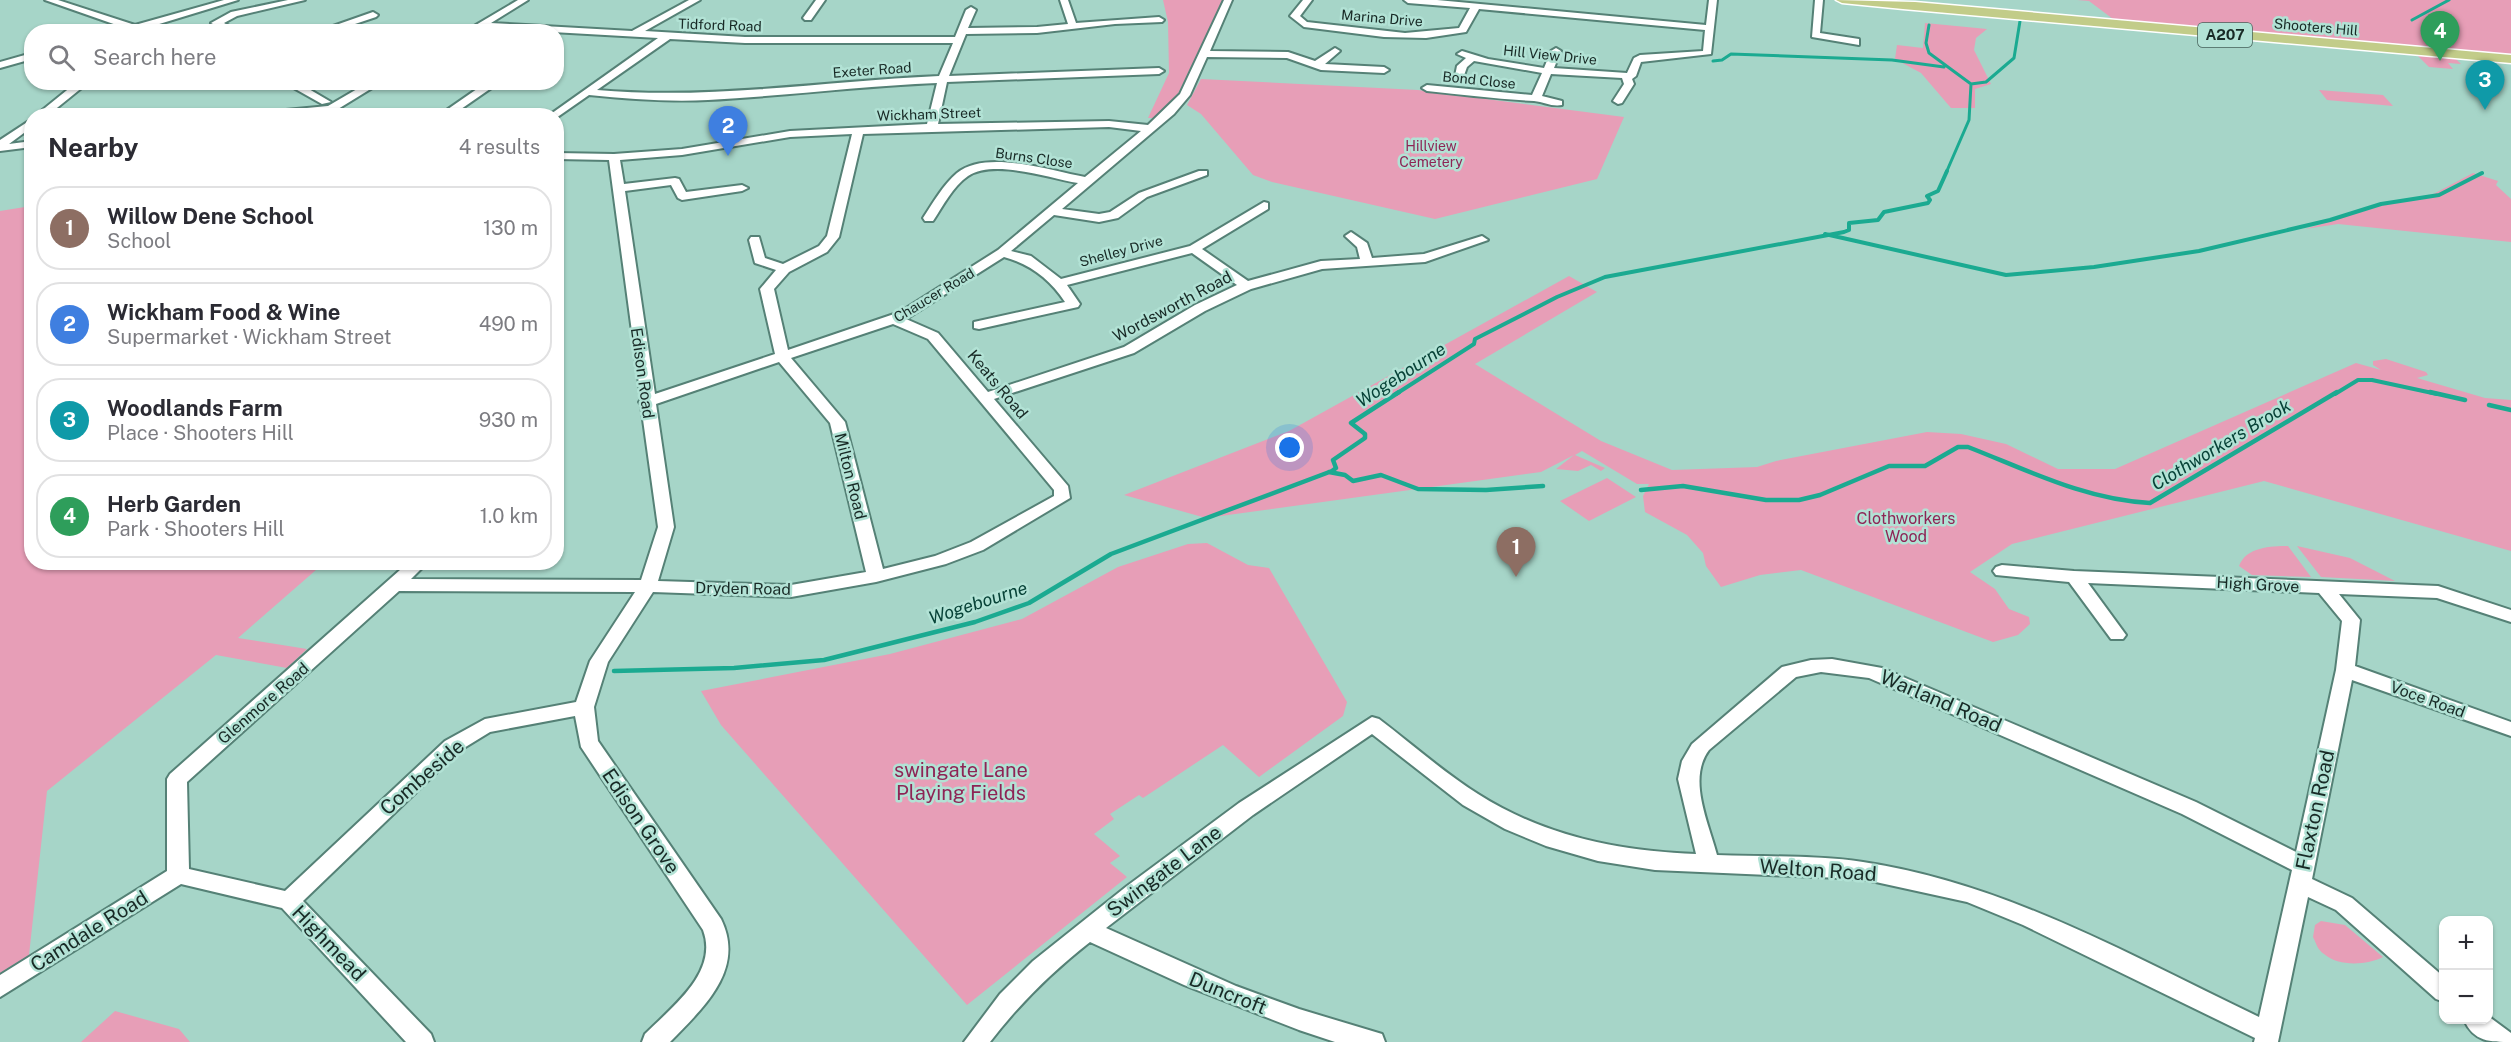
<!DOCTYPE html>
<meta charset="utf-8">
<style>
:root{--surface:#fff;--page:#f7f7f7;--text:#2b2b33;--muted:#7c7c81;--line:#e1e1e2;--accent:#111827}
body{margin:0;font-family:"Public Sans",sans-serif;background:var(--page);color:var(--text)}
.controls{position:absolute;right:18px;bottom:18px;display:grid;overflow:hidden;border-radius:12px;box-shadow:0 2px 4px #0004}
.controls button{width:54px;height:54px;display:grid;place-items:center;padding:0;border:0;border-bottom:2px solid var(--line);background:var(--surface);color:var(--text);font:30px sans-serif}
.you{position:absolute;left:1290px;top:448px;width:21px;height:21px;margin:-15px;border:4px solid #fff;border-radius:50%;background:#1a73e8;box-shadow:0 0 0 9px #1a73e833}
.badge{display:grid;place-items:center;width:39px;height:39px;border-radius:50%;background:var(--accent);color:#fff;font-size:20px;font-weight:700}
.pin{position:absolute;translate:-50% -50px;filter:drop-shadow(0 2px 3px #0008)}
.pin::after{content:'';position:absolute;top:32px;width:21px;height:18px;background:inherit;clip-path:polygon(0 0,100% 0,50% 100%)}
.list{margin:0;padding:0;list-style:none}
h2{display:flex;justify-content:space-between;align-items:center;height:78px;margin:0;padding:0 24px;font-size:26px}
h2 small{font-size:20px;font-weight:400;color:var(--muted)}
.list li{display:grid;grid-template-columns:39px 1fr auto;gap:18px;align-items:center;box-sizing:border-box;height:84px;margin:0 12px 12px;padding:0 12px;border:2px solid var(--line);border-radius:24px}
.list b{display:block;font-size:22px;white-space:nowrap}
.list p{margin:0;font-size:20px;white-space:nowrap;color:var(--muted)}
.list em{font-size:20px;font-style:normal;color:var(--muted)}
.icon{flex:none;width:33px;height:33px;fill:none;stroke:currentColor;stroke-width:2;stroke-linecap:round;stroke-linejoin:round}
.map{position:relative;flex:none;width:2511px;height:1042px;overflow:hidden}
.search{position:absolute;background:var(--surface);box-shadow:0 2px 4px #0004;left:24px;top:24px;width:540px;height:66px;display:flex;align-items:center;gap:15px;box-sizing:border-box;padding:0 21px;border-radius:24px;color:var(--muted);font-size:22px}
.panel{position:absolute;background:var(--surface);box-shadow:0 2px 4px #0004;left:24px;top:108px;width:540px;height:462px;border-radius:24px}
.map>svg:first-child{display:block}
.green{fill:#e79eb7}
.lines{fill:none;stroke-linecap:round;stroke-linejoin:round}
.stream-far2{stroke:#1baa91;stroke-width:3}
.stream-far1{stroke:#1baa91;stroke-width:4}
.stream{stroke:#1baa91;stroke-width:4.5}
.minor-casing{stroke:#558176;stroke-width:4}
.major-casing{stroke:#fff;stroke-width:3}
.minor{fill:#fff;fill-rule:evenodd}
.major{fill:#c2cc89;fill-rule:evenodd}
.labels{text-anchor:middle;stroke-width:5;stroke-linejoin:round;paint-order:stroke}
.far-street-label{font-size:14px;fill:#182a26;stroke:#b2e2d5}
.far-park-label{font-size:14px;fill:#8e2455;stroke:#b2e2d5}
.shield{fill:#b2e2d5;stroke:#46615a;stroke-width:1.5}
.shield-label{font-size:15px;font-weight:bold;fill:#182a26}
.street-label{font-size:16px;fill:#182a26;stroke:#b2e2d5}
.park-label{font-size:16px;fill:#8e2455;stroke:#b2e2d5}
.water-label{font-size:18px;font-style:italic;fill:#074237;stroke:#b2e2d5}
.near-street-label{font-size:20px;fill:#182a26;stroke:#b2e2d5}
.near-park-label{font-size:20px;fill:#8e2455;stroke:#b2e2d5}
</style>
<div class="map">
<svg width="2511" height="1042" viewBox="0 0 2511 1042">
<rect width="100%" height="100%" fill="#a6d5c8"/>
<path class="green" d="M 1163,0 L 1223,0 L 1177,96 L 1155,118 L 1148,118 L 1169,73 L 1168,22 Z
M 2077,0 L 2511,0 L 2511,55 L 2117,22 L 2089,1 Z
M 1925,23 L 1987,29 L 1976,38 L 1974,50 L 1991,84 L 1975,89 L 1975,108 L 1951,108 L 1921,73 L 1895,59 L 1897,45 L 1923,48 Z
M 2417,55 L 2455,58 L 2461,64 L 2448,63 L 2453,69 L 2429,67 Z
M 1201,79 L 1418,90 L 1624,117 L 1597,179 L 1435,219 L 1272,182 L 1253,175 L 1201,114 L 1187,105 Z
M 2319,90 L 2383,95 L 2393,106 L 2327,100 Z
M 2473,173 L 2498,181 L 2496,185 L 2511,199 L 2511,242 L 2338,224 L 2305,229 L 2384,205 L 2424,199 Z
M 31,206 L 32,562 L 324,563 L 238,638 L 307,649 L 287,668 L 216,655 L 47,791 L 29,955 L 0,973 L 0,211 Z
M 1569,276 L 1597,292 L 1475,364 L 1601,441 L 1672,470 L 1757,467 L 1776,461 L 1927,432 L 1961,434 L 2006,444 L 2058,469 L 2115,469 L 2356,363 L 2381,370 L 2373,365 L 2373,361 L 2386,359 L 2426,372 L 2428,375 L 2417,378 L 2485,398 L 2511,400 L 2511,551 L 2264,481 L 2012,544 L 1970,572 L 1995,589 L 2009,609 L 2029,617 L 2030,624 L 2018,635 L 1993,642 L 1801,570 L 1760,575 L 1721,587 L 1706,566 L 1703,553 L 1687,535 L 1645,512 L 1643,496 L 1649,484 L 1637,484 L 1582,451 L 1575,455 L 1605,468 L 1601,471 L 1591,465 L 1578,471 L 1556,469 L 1574,455 L 1541,472 L 1206,518 L 1124,495 L 1289,431 Z
M 1607,478 L 1636,497 L 1589,521 L 1560,501 Z
M 1207,543 L 1248,565 L 1269,568 L 1347,702 L 1343,716 L 1259,777 L 1223,745 L 1143,798 L 1139,795 L 1110,814 L 1114,819 L 1094,834 L 1120,856 L 1110,863 L 1127,877 L 967,1005 L 721,725 L 701,691 L 890,654 L 1022,619 L 1118,567 L 1188,544 Z
M 2288,546 L 2311,577 L 2252,575 L 2239,566 C 2246,547 2271,546 2288,546 Z
M 2297,546 L 2350,558 L 2395,581 L 2321,577 Z
M 2321,921 L 2345,925 L 2383,957 C 2367,965 2339,967 2324,954 C 2317,949 2317,945 2313,937 L 2315,925 Z
M 115,1011 L 179,1029 L 190,1042 L 81,1042 Z"/>
<g class="lines">
<path class="stream-far2" d="M 2412,20 L 2449,0
M 1929,25 L 1926,43 L 1929,53 L 1971,84
M 1713,61 L 1722,60 L 1731,54 L 1892,60 L 1944,67
M 1946,173 L 1969,120 L 1971,84 L 1986,82 L 2014,58 L 2020,21"/>
<path class="stream-far1" d="M 1825,234 L 2006,275 L 2094,267 L 2199,251 L 2330,220 L 2381,204 L 2439,195 L 2482,173
M 1396,394 L 1474,344 L 1475,339 L 1557,297 L 1605,277 L 1844,232 L 1849,230 L 1849,223 L 1878,220 L 1884,212 L 1928,203 L 1930,200 L 1927,196 L 1938,191 L 1947,171
M 2335,394 L 2358,380 L 2372,380 L 2437,394"/>
<path class="stream" d="M 2430,392 L 2465,400
M 2489,405 L 2511,410
M 1329,472 L 1345,475 L 1353,481 L 1381,475 L 1418,489 L 1486,490 L 1543,486
M 1641,490 L 1683,486 L 1766,500 L 1799,500 L 1820,495 L 1889,466 L 1925,466 L 1958,447 L 1968,447 C 2027,470 2086,500 2150,503 L 2337,392
M 614,671 L 734,668 L 824,660 L 975,622 L 1029,603 L 1111,554 L 1332,471 L 1336,468 L 1333,460 L 1365,438 L 1365,434 L 1351,423 L 1399,392"/>
<g class="minor-casing">
<path id="minor" d="M 45,0 L 58,0 L 135,25 L 224,0 L 238,0 L 133,32 L 117,32 L 125,28 Z
M 288,0 L 305,0 L 237,16 L 224,23 L 240,32 L 229,32 L 211,23 L 231,12 Z
M 518,0 L 528,0 L 491,23 L 632,31 L 689,0 L 700,0 L 645,31 L 745,37 L 955,37 L 966,10 L 971,7 L 976,10 L 968,28 L 1037,27 L 1068,24 L 1060,0 L 1068,0 L 1076,23 L 1159,17 L 1164,20 L 1162,22 L 1115,24 L 1037,33 L 966,34 L 949,76 L 1159,68 L 1164,71 L 1159,74 L 947,82 L 938,124 L 1109,121 L 1148,125 L 1180,94 L 1224,0 L 1232,0 L 1210,51 L 1288,52 L 1315,61 L 1335,48 L 1340,51 L 1325,64 L 1384,67 L 1389,70 L 1384,73 L 1321,70 L 1287,58 L 1207,57 L 1190,95 L 1174,114 L 1062,209 L 1099,214 L 1110,212 L 1139,193 L 1199,171 L 1207,171 L 1207,175 L 1147,197 L 1118,218 L 1099,222 L 1054,215 L 1011,251 L 1031,256 L 1061,279 L 1190,246 L 1264,202 L 1268,203 L 1268,209 L 1202,249 L 1248,281 L 1321,261 L 1360,259 L 1357,247 L 1345,236 L 1351,232 L 1367,243 L 1372,258 L 1424,254 L 1482,236 L 1488,240 L 1425,262 L 1322,269 L 1251,289 L 1205,311 L 1134,353 L 994,399 L 1068,486 L 1070,498 L 983,550 L 946,564 L 876,582 L 791,597 L 653,592 L 608,662 L 594,707 L 598,741 L 721,919 C 746,970 703,1008 670,1042 L 642,1042 L 645,1034 C 672,1007 719,972 703,930 L 581,747 L 575,716 L 490,732 L 459,751 L 303,901 L 431,1034 L 434,1042 L 406,1042 L 282,908 L 181,884 L 0,997 L 0,975 L 167,871 L 167,779 L 170,774 L 409,562 L 428,562 L 411,579 L 641,580 L 658,527 L 641,405 L 639,402 L 641,399 L 609,160 L 556,159 L 556,153 L 614,154 L 682,149 L 790,131 L 927,124 L 937,83 C 861,86 785,96 708,100 C 668,102 629,99 589,95 L 556,118 L 556,116 L 548,116 L 658,38 L 482,28 L 476,32 L 464,32 ZM 670,39 L 745,43 L 953,43 L 939,76 C 825,81 711,100 597,90 ZM 1109,127 L 1141,131 L 1085,177 C 1051,171 987,149 957,173 C 943,185 933,203 923,218 L 925,221 L 933,221 C 943,206 953,186 968,176 C 994,159 1049,178 1078,183 L 998,250 L 900,312 L 788,350 L 774,289 L 789,272 L 827,252 L 839,237 L 863,134 ZM 852,134 L 827,236 L 819,246 L 783,264 L 765,258 L 759,237 L 751,237 L 749,240 L 755,263 L 776,270 L 760,289 L 775,354 L 655,394 L 625,191 L 671,185 L 678,198 L 682,200 L 742,191 L 748,188 L 742,185 L 686,192 L 679,179 L 675,178 L 624,184 L 620,160 L 682,155 L 790,137 ZM 1192,253 L 1237,285 L 1195,305 L 1124,347 L 988,392 L 938,333 L 906,319 L 1004,257 C 1030,264 1050,279 1065,302 L 974,322 L 974,328 L 979,329 L 1078,307 L 1080,304 L 1067,285 ZM 893,324 L 928,339 L 1054,490 L 1054,496 L 971,542 L 935,556 L 883,569 L 845,422 L 791,358 ZM 779,362 L 830,423 L 866,572 L 791,585 L 658,581 L 674,527 L 656,404 ZM 399,591 L 635,592 L 590,661 L 576,702 L 485,719 L 445,741 L 285,891 L 189,869 L 187,782 Z
M 816,0 L 825,0 L 811,20 L 805,20 L 803,18 Z
M 1303,0 L 1312,0 L 1300,16 L 1307,22 L 1405,33 L 1459,28 L 1470,8 L 1408,3 L 1404,0 L 1437,0 L 1706,25 L 1709,0 L 1717,0 L 1711,54 L 1641,62 L 1636,76 L 1632,79 L 1634,84 L 1622,103 L 1618,104 L 1613,101 L 1624,84 L 1622,78 L 1551,74 L 1542,96 L 1562,101 L 1562,105 C 1552,107 1544,102 1534,101 C 1498,99 1463,95 1427,91 L 1422,88 L 1427,85 L 1532,95 L 1542,73 L 1474,61 L 1467,67 L 1462,81 L 1454,81 L 1457,66 L 1466,58 L 1457,54 L 1462,51 L 1488,59 L 1544,68 L 1551,51 L 1556,48 L 1561,51 L 1554,68 L 1627,73 L 1634,58 L 1640,55 L 1703,51 L 1705,30 L 1479,9 L 1466,32 L 1426,38 L 1384,37 L 1304,27 L 1290,16 Z
M 1815,0 L 1823,0 L 1820,33 L 1859,39 L 1859,45 L 1812,37 Z
M 373,12 L 378,15 L 376,17 L 331,32 L 316,32 Z
M 32,53 L 32,59 L 0,68 L 0,62 Z
M 77,82 L 89,82 L 47,116 L 35,116 Z
M 283,82 L 297,82 L 331,102 L 322,104 Z
M 369,82 L 382,82 L 338,109 L 348,116 L 334,116 L 328,112 L 248,116 L 253,113 L 328,106 Z
M 487,82 L 500,82 L 451,116 L 438,116 Z
M 32,119 L 32,127 L 9,144 L 32,141 L 32,147 L 0,151 L 0,140 Z
M 2002,565 L 2074,571 L 2438,586 L 2511,610 L 2511,622 L 2437,598 L 2339,594 L 2360,620 L 2355,666 L 2511,722 L 2511,736 L 2352,680 L 2312,879 L 2352,898 L 2444,977 L 2444,1002 L 2436,999 L 2336,910 L 2308,897 L 2278,1042 L 2254,1042 L 2255,1038 L 2023,925 L 1967,902 L 1862,879 L 1655,870 L 1598,861 L 1546,846 L 1505,829 L 1463,805 L 1372,734 L 1253,815 L 1106,928 L 1236,986 L 1299,1009 L 1382,1034 L 1385,1042 L 1335,1042 L 1299,1030 L 1184,985 L 1090,942 C 1052,972 1020,1003 990,1042 L 964,1042 L 1000,994 L 1033,961 L 1127,886 L 1239,803 L 1372,717 L 1379,719 C 1412,744 1443,772 1478,794 C 1544,836 1618,851 1696,854 L 1678,779 L 1682,761 L 1692,744 L 1782,667 L 1811,660 L 1832,659 L 1882,668 L 2196,802 L 2296,852 L 2336,670 L 2342,621 L 2319,593 L 2088,583 L 2126,635 L 2123,639 L 2111,639 L 2069,582 L 1996,575 L 1993,571 L 1996,567 ZM 1821,672 L 1869,678 L 2182,814 L 2292,870 L 2259,1017 C 2131,956 2005,883 1863,862 C 1818,855 1764,857 1717,855 C 1709,824 1687,779 1709,750 L 1796,677 Z
M 2488,1016 L 2511,1033 L 2511,1042 C 2490,1042 2474,1042 2464,1020 L 2488,1020 Z"/>
</g>
<g class="major-casing">
<path id="major" d="M 1836,0 L 1915,2 L 2511,55 L 2511,63 L 1903,9 L 1842,3 Z"/>
</g>
<use href="#minor" class="minor"/>
<use href="#major" class="major"/>
</g>
<g class="labels">
<g class="far-street-label">
<text transform="translate(1382 18) rotate(5)" y="5">Marina Drive</text>
<text transform="translate(720 25) rotate(2)" y="5">Tidford Road</text>
<text transform="translate(2316 27) rotate(5)" y="5">Shooters Hill</text>
<text transform="translate(1550 55) rotate(6)" y="5">Hill View Drive</text>
<text transform="translate(872 70) rotate(-4)" y="5">Exeter Road</text>
<text transform="translate(1479 80) rotate(6)" y="5">Bond Close</text>
<text transform="translate(929 114) rotate(-2)" y="5">Wickham Street</text>
<text transform="translate(1034 158) rotate(8)" y="5">Burns Close</text>
<text transform="translate(1121 251) rotate(-15)" y="5">Shelley Drive</text>
<text transform="translate(934 295) rotate(-31)" y="5">Chaucer Road</text>
</g>
<g class="far-park-label">
<text x="1431" y="151">Hillview<tspan x="1431" dy="16">Cemetery</tspan></text>
</g>
<rect class="shield" x="2198" y="23" width="54" height="24" rx="4.5"/>
<g class="shield-label">
<text x="2225" y="40">A207</text>
</g>
<g class="street-label">
<text transform="translate(1172 306) rotate(-28)" y="6">Wordsworth Road</text>
<text transform="translate(643 373) rotate(82)" y="6">Edison Road</text>
<text transform="translate(998 384) rotate(50)" y="6">Keats Road</text>
<text transform="translate(851 476) rotate(76)" y="6">Milton Road</text>
<text transform="translate(2258 584) rotate(3)" y="6">High Grove</text>
<text transform="translate(743 588) rotate(1)" y="6">Dryden Road</text>
<text transform="translate(2428 699) rotate(20)" y="6">Voce Road</text>
<text transform="translate(263 703) rotate(-41)" y="6">Glenmore Road</text>
</g>
<g class="park-label">
<text x="1906" y="524">Clothworkers<tspan x="1906" dy="18">Wood</tspan></text>
</g>
<g class="water-label">
<text transform="translate(1401 375) rotate(-33)" y="6">Wogebourne</text>
<text transform="translate(2221 445) rotate(-31)" y="6">Clothworkers Brook</text>
<text transform="translate(978 603) rotate(-18)" y="6">Wogebourne</text>
</g>
<g class="near-street-label">
<text transform="translate(1941 701) rotate(23)" y="7">Warland Road</text>
<text transform="translate(422 777) rotate(-41)" y="7">Combeside</text>
<text transform="translate(2315 810) rotate(-78)" y="7">Flaxton Road</text>
<text transform="translate(641 821) rotate(56)" y="7">Edison Grove</text>
<text transform="translate(1818 870) rotate(4)" y="7">Welton Road</text>
<text transform="translate(1164 871) rotate(-37)" y="7">Swingate Lane</text>
<text transform="translate(89 931) rotate(-32)" y="7">Camdale Road</text>
<text transform="translate(329 943) rotate(46)" y="7">Highmead</text>
<text transform="translate(1228 993) rotate(22)" y="7">Duncroft</text>
</g>
<g class="near-park-label">
<text x="961" y="777">swingate Lane<tspan x="961" dy="23">Playing Fields</tspan></text>
</g>
</g>
</svg>
<div class="controls">
<button>+</button>
<button>−</button>
</div>
<div class="you"></div>
<div class="pin badge" style="left:1516px;top:577px;background:#8d6e63">1</div>
<div class="pin badge" style="left:728px;top:156px;background:#3f7fe0">2</div>
<div class="pin badge" style="left:2485px;top:110px;background:#0f9aa8">3</div>
<div class="pin badge" style="left:2440px;top:61px;background:#2e9e5b">4</div>
<div class="search"><svg class="icon" aria-label="search" viewBox="0 0 24 24"><circle cx="10" cy="10" r="6"/><path d="M15 15l6 6"/></svg>Search here</div>
<section class="panel">
<h2>Nearby<small>4 results</small></h2>
<ul class="list">
<li><span class="badge" style="background:#8d6e63">1</span><div><b>Willow Dene School</b><p>School</p></div><em>130 m</em></li>
<li><span class="badge" style="background:#3f7fe0">2</span><div><b>Wickham Food &amp; Wine</b><p>Supermarket · Wickham Street</p></div><em>490 m</em></li>
<li><span class="badge" style="background:#0f9aa8">3</span><div><b>Woodlands Farm</b><p>Place · Shooters Hill</p></div><em>930 m</em></li>
<li><span class="badge" style="background:#2e9e5b">4</span><div><b>Herb Garden</b><p>Park · Shooters Hill</p></div><em>1.0 km</em></li>
</ul>
</section>
</div>
